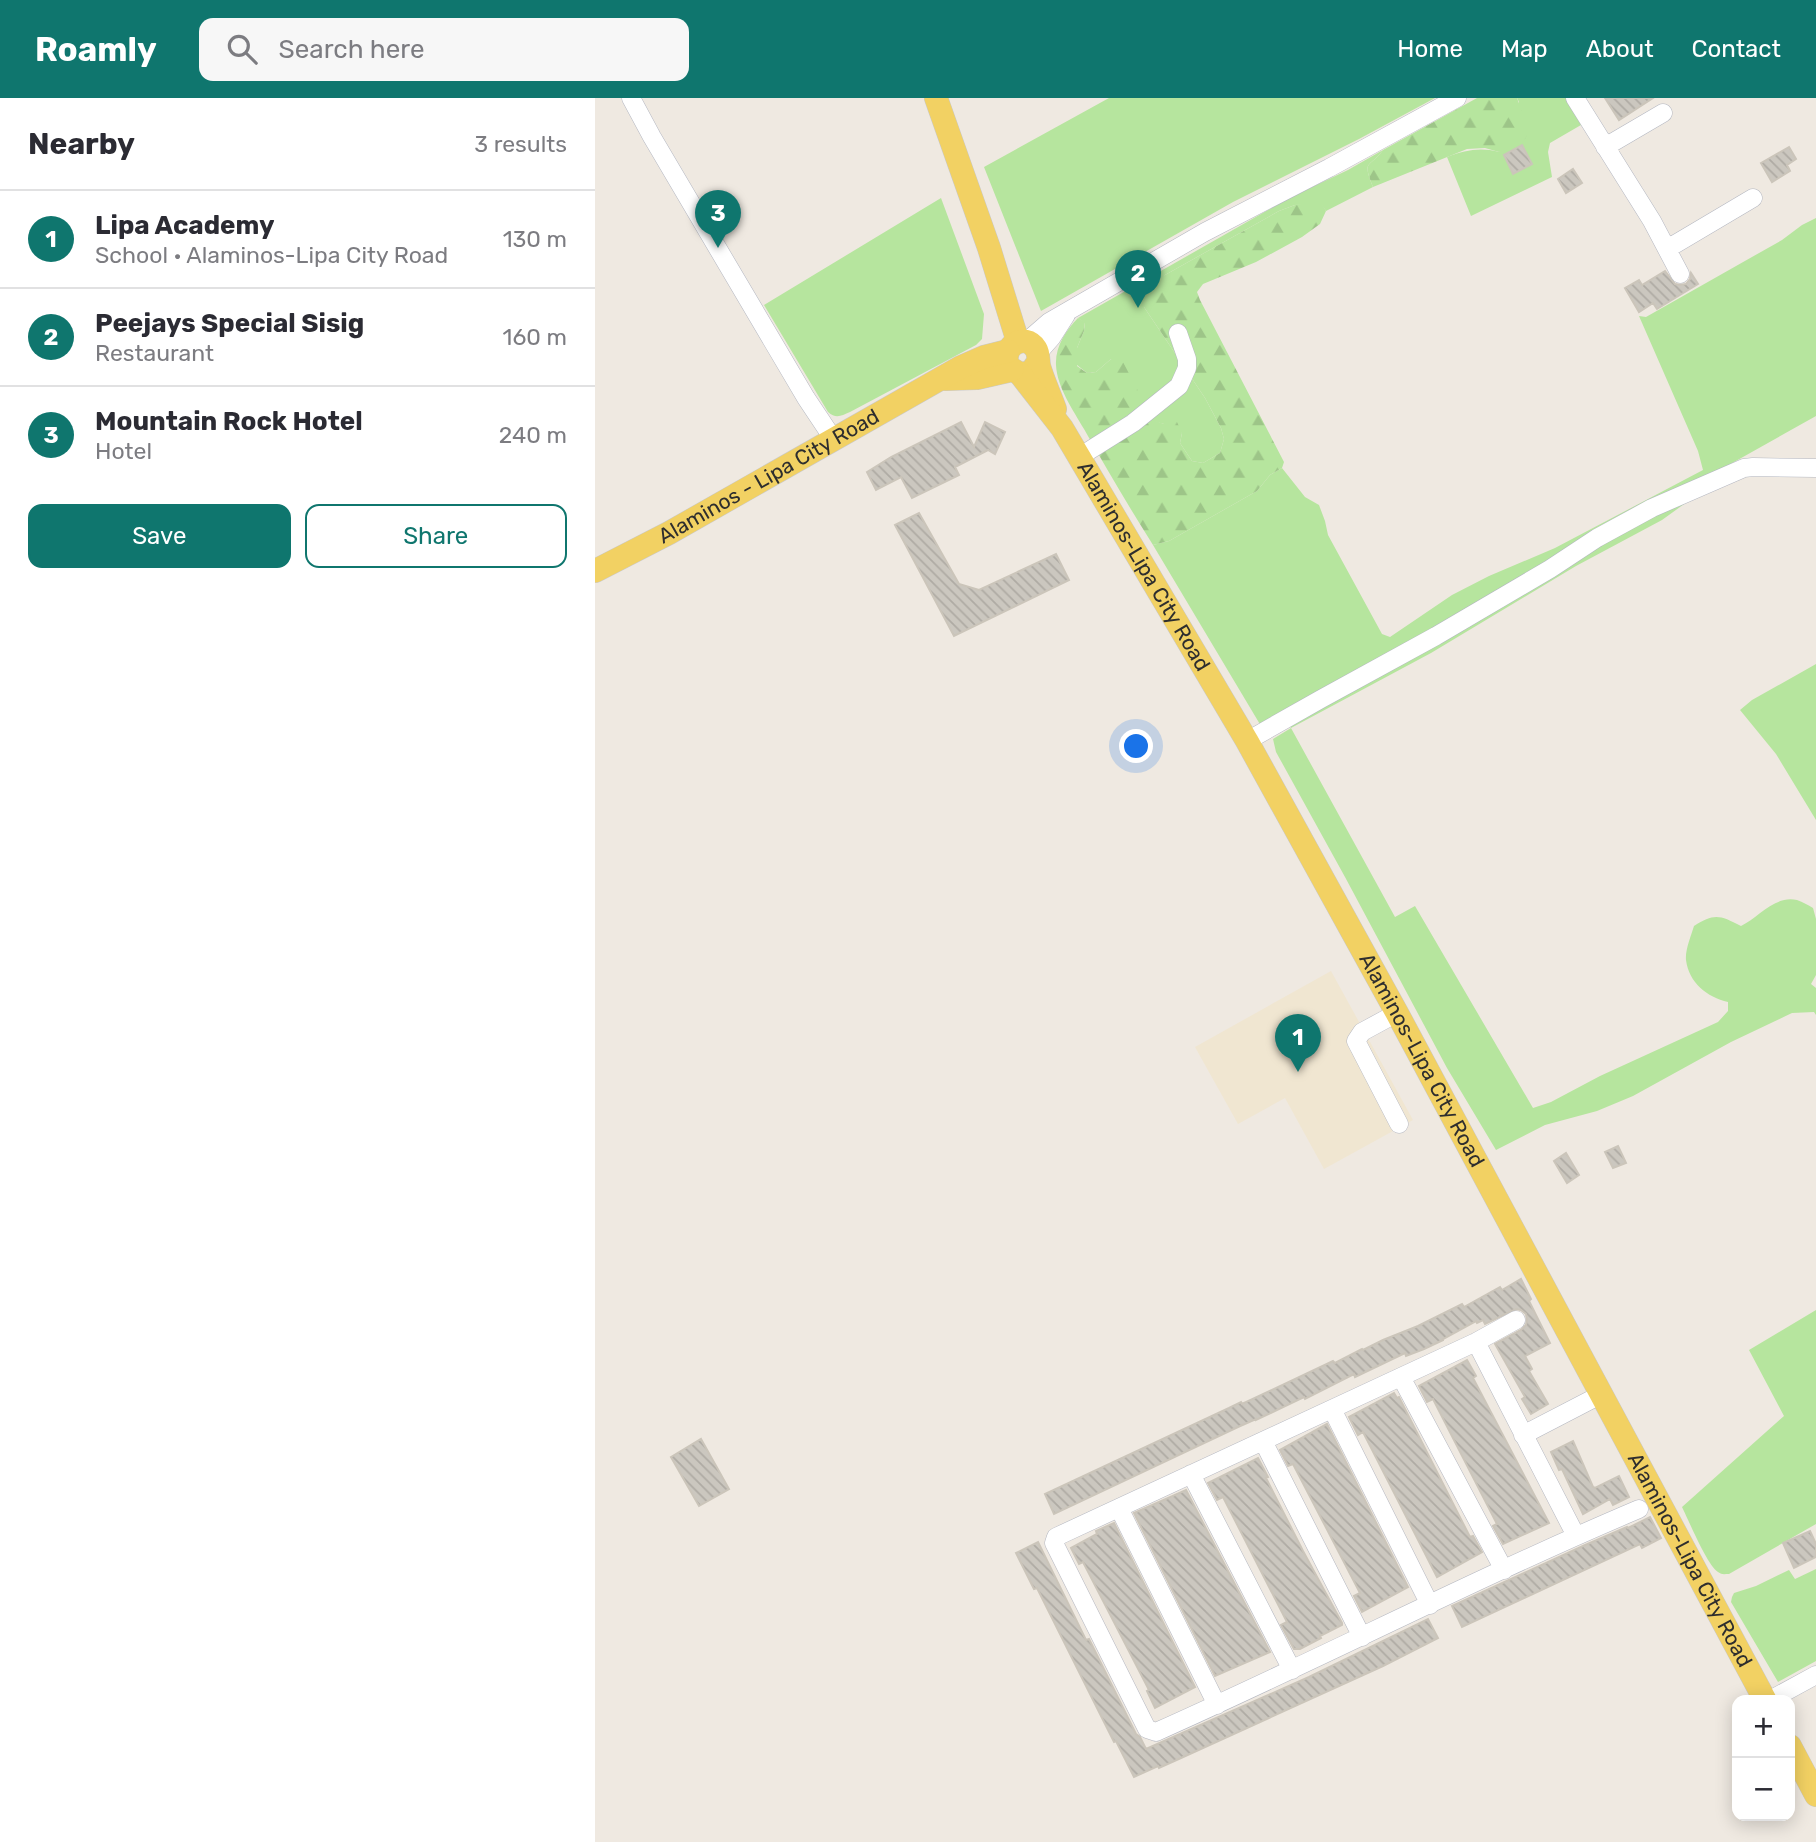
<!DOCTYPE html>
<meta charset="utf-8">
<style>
:root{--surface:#fff;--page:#f7f7f7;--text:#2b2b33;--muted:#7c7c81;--line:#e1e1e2;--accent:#0f766e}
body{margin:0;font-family:Rubik,sans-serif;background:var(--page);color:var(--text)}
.controls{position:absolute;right:21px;bottom:21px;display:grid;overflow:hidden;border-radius:14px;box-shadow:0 4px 18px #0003}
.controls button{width:63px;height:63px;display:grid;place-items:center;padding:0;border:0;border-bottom:2px solid var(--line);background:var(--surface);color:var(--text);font:35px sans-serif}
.you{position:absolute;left:542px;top:649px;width:24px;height:24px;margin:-18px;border:5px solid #fff;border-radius:50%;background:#1a73e8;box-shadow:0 0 0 10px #1a73e833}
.badge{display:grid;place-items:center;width:46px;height:46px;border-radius:50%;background:var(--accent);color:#fff;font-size:23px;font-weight:700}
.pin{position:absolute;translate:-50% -58px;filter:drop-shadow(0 2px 4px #0008)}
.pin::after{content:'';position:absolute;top:37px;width:24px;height:21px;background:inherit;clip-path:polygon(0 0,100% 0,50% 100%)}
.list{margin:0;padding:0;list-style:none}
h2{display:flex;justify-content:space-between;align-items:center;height:91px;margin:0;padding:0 28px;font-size:30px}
h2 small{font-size:23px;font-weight:400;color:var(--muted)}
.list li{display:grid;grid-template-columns:46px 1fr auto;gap:21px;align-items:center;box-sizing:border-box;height:98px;padding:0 28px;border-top:2px solid var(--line)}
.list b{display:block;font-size:26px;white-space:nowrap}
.list p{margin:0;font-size:23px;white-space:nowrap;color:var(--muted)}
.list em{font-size:23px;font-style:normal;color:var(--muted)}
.actions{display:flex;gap:14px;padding:21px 28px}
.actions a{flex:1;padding:16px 0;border:2px solid var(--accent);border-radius:14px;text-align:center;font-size:24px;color:var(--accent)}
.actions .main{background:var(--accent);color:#fff}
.icon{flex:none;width:38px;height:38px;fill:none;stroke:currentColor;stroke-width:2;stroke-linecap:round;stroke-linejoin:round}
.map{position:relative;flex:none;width:1221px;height:1744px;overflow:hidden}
header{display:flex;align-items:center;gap:42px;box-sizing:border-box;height:98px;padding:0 35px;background:var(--accent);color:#fff}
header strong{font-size:33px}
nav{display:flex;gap:38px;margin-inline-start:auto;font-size:24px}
.search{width:490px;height:63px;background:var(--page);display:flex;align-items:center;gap:18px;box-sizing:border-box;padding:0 24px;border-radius:14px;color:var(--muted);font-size:26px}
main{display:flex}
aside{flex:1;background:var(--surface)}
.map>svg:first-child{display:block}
.education{fill:#f0e6d1}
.grass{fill:#b6e59e}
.forest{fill:url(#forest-firs)}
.building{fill:url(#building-back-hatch);stroke:#cbc5ba;stroke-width:2}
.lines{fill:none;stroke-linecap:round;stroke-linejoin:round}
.minor-casing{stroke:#b4b7c1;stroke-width:19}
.major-casing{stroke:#c9c9c9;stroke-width:24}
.minor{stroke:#fff;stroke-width:18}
.major{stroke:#f2d163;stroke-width:23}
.labels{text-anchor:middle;stroke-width:5;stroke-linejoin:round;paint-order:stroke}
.street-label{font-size:21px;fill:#2e2e2e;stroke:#fff}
</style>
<header>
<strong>Roamly</strong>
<div class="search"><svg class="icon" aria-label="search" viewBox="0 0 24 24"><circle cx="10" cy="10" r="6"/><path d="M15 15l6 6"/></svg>Search here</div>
<nav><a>Home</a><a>Map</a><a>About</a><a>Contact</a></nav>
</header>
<main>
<aside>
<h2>Nearby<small>3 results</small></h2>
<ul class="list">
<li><span class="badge">1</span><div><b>Lipa Academy</b><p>School · Alaminos-Lipa City Road</p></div><em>130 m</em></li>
<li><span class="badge">2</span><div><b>Peejays Special Sisig</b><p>Restaurant</p></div><em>160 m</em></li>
<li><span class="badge">3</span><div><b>Mountain Rock Hotel</b><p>Hotel</p></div><em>240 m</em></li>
</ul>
<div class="actions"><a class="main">Save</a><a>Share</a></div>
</aside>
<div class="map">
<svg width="1221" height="1744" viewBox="0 0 1221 1744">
<defs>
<pattern id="forest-firs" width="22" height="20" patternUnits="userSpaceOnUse" patternTransform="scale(1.75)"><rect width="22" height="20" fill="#b6e59e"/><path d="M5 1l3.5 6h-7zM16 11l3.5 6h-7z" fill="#9dc588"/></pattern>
<pattern id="building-back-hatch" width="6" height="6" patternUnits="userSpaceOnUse" patternTransform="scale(1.75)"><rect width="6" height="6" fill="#cbc7bf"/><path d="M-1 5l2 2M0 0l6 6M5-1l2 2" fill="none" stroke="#afaba4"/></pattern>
</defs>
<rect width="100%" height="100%" fill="#efe9e1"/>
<path class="education" d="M 736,873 L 818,1022 L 729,1071 L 690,1000 L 643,1026 L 600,949 Z"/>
<path class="grass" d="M 514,0 L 840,0 L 764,41 L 638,104 L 446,213 L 389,69 Z
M 922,0 L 971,0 L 986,27 L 955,45 L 953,54 L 957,79 L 876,118 L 852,59 C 871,52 885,49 904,54 L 924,4 Z
M 788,52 C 774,71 767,61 778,89 L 731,113 L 726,106 L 700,107 L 684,113 L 570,177 L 549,209 L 610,300 L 626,330 L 629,341 L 625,355 L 608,365 L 597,363 L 585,345 L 587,335 L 569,326 L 558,323 L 550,309 L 516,261 L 501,274 L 492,275 L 482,267 L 482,250 L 489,233 L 490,225 L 483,220 L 696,99 L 753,72 Z
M 346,100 L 389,216 L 387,241 L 381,247 L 255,314 C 246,318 241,321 233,314 L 169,207 Z
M 1221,120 L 1221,318 L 1123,373 L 1092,404 L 1067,422 L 981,468 L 836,555 L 696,630 L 800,819 L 820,808 L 938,1010 L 956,1004 L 1005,978 L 1123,924 L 1133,913 L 1133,904 C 1112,899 1094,885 1091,862 C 1090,852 1096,838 1099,828 C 1119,815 1125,817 1146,828 C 1164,819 1180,797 1202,802 C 1208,804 1213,807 1218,810 L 1221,821 L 1221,877 L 1216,886 L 1221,890 L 1221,917 L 1219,914 L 1197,915 L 1136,944 L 1038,998 L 1002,1013 L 950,1027 L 901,1052 L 852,970 L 750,779 L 681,654 L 678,641 L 696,630 L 688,617 L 666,628 L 558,447 L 574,443 L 662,393 L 675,377 L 687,370 L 710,399 L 724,407 L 730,423 L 733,437 L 787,536 L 795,539 L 857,497 L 894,478 L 960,450 L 1108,372 L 1103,353 L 1044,218 L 1051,219 L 1187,142 L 1207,127 Z
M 1221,566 L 1221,722 L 1181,656 L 1145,612 L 1157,602 Z
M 1221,1212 L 1221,1426 L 1134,1476 C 1129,1476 1127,1477 1123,1474 C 1112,1467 1094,1423 1087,1409 L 1189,1318 L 1154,1252 Z
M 1221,1471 L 1221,1563 L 1183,1584 L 1136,1504 L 1137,1499 L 1139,1495 L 1161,1488 L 1194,1472 L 1200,1481 Z"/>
<path class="forest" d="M 882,0 L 922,0 L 934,33 L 930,41 L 904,54 L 890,50 L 872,51 L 778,89 C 767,61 774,71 788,52 Z
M 712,105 L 727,106 L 731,113 L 725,126 L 707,139 L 661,164 L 608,186 L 602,194 L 605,202 L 689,364 L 687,370 L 675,377 L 662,393 L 574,443 L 558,447 C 534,409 511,370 489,331 C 478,312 462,289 461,267 C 460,249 471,232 483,220 L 490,224 L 489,233 L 482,250 L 482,268 L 492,275 L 501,274 L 516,261 L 528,264 L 558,322 L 569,326 L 582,324 L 587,335 L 585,345 L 597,363 L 608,365 L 625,355 L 629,341 L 626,330 L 610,300 L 549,209 L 544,199 L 551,190 L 570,177 L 684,113 L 700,107 Z"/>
<path class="building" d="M 1010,0 L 1058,0 L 1024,22 Z
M 927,47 L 937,66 L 918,76 L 909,57 Z
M 1194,49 L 1201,61 L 1192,67 L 1195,73 L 1177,84 L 1166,65 Z
M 978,71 L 987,85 L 971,95 L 963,81 Z
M 1070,173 L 1080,186 L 1085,187 L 1091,186 L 1095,181 L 1096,175 L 1103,186 L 1062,211 L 1058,205 L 1044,214 L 1030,190 L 1044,182 L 1047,187 Z
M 366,324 L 379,349 L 390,324 L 410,334 L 400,356 L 393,352 L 360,369 L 364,377 L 317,400 L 306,379 L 281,392 L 272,374 L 296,359 Z
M 324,415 L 364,486 L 384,492 L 461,456 L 474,482 L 359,538 L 300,427 Z
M 1023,1048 L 1031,1065 L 1018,1070 L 1010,1054 Z
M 971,1055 L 984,1077 L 972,1085 L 959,1063 Z
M 926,1181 L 936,1201 L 934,1203 L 955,1245 L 930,1258 L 937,1271 L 934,1273 L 953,1306 L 936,1316 L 927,1301 L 930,1299 L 900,1246 L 926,1232 L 931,1227 L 932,1222 L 931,1216 L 926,1212 L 921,1211 L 890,1226 L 888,1222 L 882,1225 L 881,1223 L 848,1241 L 848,1242 L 829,1251 L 811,1258 L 810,1255 L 760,1279 L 759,1276 L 710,1301 L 709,1299 L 661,1322 L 661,1321 L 643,1329 L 459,1416 L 450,1396 L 634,1310 L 646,1304 L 647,1306 L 738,1263 L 740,1265 L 767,1251 L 768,1252 L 788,1242 L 823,1228 L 867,1206 L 869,1209 L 905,1189 L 907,1192 Z
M 872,1262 L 881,1278 L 878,1280 L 954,1425 L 908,1446 L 898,1428 L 902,1426 L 838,1301 L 832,1304 L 824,1288 Z
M 799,1295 L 802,1300 L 804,1299 L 812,1315 L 875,1439 L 878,1438 L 887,1454 L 842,1479 L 768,1334 L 763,1337 L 754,1319 Z
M 732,1326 L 813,1489 L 767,1514 L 759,1498 L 765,1495 L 698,1366 L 693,1368 L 685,1352 Z
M 106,1341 L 134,1391 L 104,1408 L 76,1359 Z
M 978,1343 L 998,1389 L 1000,1390 L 1024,1378 L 1034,1399 L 1018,1407 L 1015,1401 L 988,1416 L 967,1371 L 964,1372 L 956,1354 Z
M 663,1360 L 673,1379 L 671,1380 L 708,1453 L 747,1525 L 747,1527 L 725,1538 L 726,1540 L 705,1551 L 699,1551 L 686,1527 L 692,1524 L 628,1399 L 622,1402 L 613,1385 Z
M 591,1392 L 675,1554 L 620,1578 L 539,1415 Z
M 1055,1419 L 1066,1440 L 1047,1450 L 1045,1446 L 867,1529 L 857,1508 L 988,1448 L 1032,1429 L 1033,1430 Z
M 519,1425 L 600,1589 L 560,1610 L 552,1593 L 554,1592 L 488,1464 L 484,1466 L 476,1450 L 502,1436 L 501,1433 Z
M 1215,1433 L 1221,1446 L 1221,1459 L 1199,1470 L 1188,1445 Z
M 443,1444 L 491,1542 L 494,1541 L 541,1636 L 545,1639 L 551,1651 L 714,1579 L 833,1521 L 843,1540 L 788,1568 L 586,1660 L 564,1670 L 563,1668 L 539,1679 L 521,1643 L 519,1644 L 442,1490 L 439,1491 L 421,1455 Z"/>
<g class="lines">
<g class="minor-casing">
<path id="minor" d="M 36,0 L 57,39 L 211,300 L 239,342
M 980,0 L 1057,123 L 1085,176
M 1010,49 L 1068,15
M 1072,151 L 1158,100
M 431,244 L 454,224 L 610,134 L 734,70 L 862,0
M 443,255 L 457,239 L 471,217
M 484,359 L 538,325 L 584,288 L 592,270 L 592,261 L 583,235
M 652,643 L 726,601 L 841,538 L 955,471 L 1002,440 L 1057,410 L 1149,370 L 1158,369 L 1221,370
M 802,915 L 767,934 L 761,943 L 804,1026
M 921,1222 L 881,1244 L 461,1439 L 459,1445 L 552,1631 L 561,1634 C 723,1562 881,1480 1044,1411
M 881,1244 L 981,1438
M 806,1279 L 909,1472
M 737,1311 L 835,1507
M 928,1337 L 1007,1296
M 668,1343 L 767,1539
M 596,1376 L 697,1572
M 524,1410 L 622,1607
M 1175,1602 L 1221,1577"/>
</g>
<g class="major-casing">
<g id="major">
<path d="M 341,0 L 394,150 L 423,244"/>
<path d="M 443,264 L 436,274 L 425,276 L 414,269 C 404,249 430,233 441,251 C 444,256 443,262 444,268 C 448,282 455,297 460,311"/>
<path id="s1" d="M 425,276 L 467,330 L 652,643 L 802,915 L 1170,1602"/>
<path d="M 350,281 L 382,280 L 417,272"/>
<path id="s2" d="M 0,473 L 74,435 L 366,269 L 389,259 L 413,253"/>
<path d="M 1195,1648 L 1221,1697"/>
</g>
</g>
<use href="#minor" class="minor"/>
<use href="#major" class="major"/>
</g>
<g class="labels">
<g class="street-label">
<text dy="7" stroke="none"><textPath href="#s2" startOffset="198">Alaminos - Lipa City Road</textPath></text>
<text dy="7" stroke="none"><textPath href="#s1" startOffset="229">Alaminos-Lipa City Road</textPath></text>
<text dy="7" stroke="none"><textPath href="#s1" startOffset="796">Alaminos-Lipa City Road</textPath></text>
<text dy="7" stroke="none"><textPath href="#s1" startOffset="1363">Alaminos-Lipa City Road</textPath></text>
</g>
</g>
</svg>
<div class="controls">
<button>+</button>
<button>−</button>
</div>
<div class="you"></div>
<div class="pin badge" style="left:703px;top:974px">1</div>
<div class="pin badge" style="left:543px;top:210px">2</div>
<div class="pin badge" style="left:123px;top:150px">3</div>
</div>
</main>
